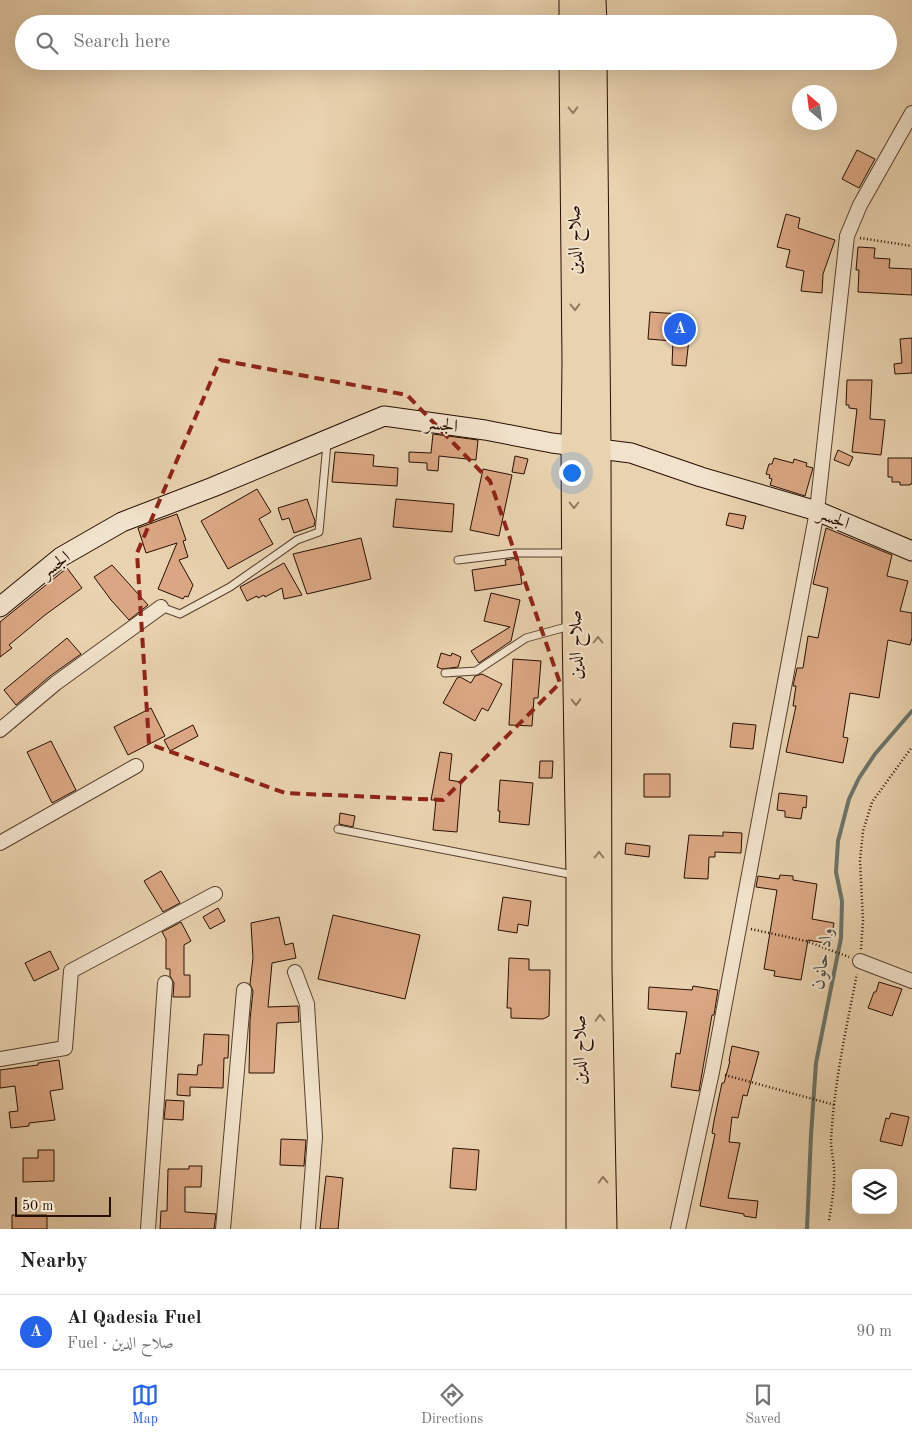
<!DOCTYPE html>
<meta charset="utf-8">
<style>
:root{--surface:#fff;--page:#f2f2f2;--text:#222;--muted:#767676;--line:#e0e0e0;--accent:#2563eb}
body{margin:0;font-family:"Old Standard TT",Amiri,serif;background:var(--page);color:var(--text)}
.controls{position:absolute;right:15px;bottom:15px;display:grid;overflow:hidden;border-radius:10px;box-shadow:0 5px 20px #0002}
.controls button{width:45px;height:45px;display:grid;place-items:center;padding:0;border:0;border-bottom:1px solid var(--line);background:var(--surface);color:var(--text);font:25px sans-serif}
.compass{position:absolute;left:792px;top:85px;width:45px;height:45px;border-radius:50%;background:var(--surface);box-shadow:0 5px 20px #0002;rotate:332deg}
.scale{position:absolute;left:15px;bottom:12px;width:96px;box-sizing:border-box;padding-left:5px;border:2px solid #280e00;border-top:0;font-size:14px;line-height:18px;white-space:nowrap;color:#280e00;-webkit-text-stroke:4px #f1e2cb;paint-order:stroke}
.you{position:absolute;left:571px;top:472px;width:18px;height:18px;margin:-12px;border:4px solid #fff;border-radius:50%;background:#1a73e8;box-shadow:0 0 0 8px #1a73e833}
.badge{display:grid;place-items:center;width:32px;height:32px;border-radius:50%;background:var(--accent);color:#fff;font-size:16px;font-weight:700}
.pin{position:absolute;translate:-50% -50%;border:2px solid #fff;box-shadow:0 1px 5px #0006}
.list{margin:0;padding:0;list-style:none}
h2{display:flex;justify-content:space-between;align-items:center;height:65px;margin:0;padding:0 20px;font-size:21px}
h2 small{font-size:16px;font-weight:400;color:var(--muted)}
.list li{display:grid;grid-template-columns:32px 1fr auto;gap:15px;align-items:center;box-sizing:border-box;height:75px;padding:0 20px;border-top:1px solid var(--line)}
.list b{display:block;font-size:19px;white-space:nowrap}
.list p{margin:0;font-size:16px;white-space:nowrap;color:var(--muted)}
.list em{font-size:16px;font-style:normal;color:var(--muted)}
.icon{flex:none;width:28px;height:28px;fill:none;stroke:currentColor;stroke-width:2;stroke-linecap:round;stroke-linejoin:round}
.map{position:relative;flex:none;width:912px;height:1229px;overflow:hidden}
.search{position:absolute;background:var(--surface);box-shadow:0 5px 20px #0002;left:15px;right:15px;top:15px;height:55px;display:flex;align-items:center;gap:12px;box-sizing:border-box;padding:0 18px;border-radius:28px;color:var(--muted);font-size:19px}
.sheet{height:140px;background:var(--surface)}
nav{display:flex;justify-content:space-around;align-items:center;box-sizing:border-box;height:70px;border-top:1px solid var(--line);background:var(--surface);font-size:14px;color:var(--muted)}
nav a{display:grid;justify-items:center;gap:2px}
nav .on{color:var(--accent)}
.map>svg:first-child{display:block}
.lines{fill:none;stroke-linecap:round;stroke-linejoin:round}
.stream{stroke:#6b7369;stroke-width:4}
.building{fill:#daa683;stroke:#280e00}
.lane-casing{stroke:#583f2c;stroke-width:9}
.street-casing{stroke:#583f2c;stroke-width:16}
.secondary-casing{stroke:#280e00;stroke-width:21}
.highway-casing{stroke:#280e00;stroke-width:27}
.path{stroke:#280e00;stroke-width:2.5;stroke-dasharray:1 2.5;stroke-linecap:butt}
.lane{stroke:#f1e2cb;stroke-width:7}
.street{stroke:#f1e2cb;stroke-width:14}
.secondary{stroke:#f1e2cb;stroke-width:19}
.highway{stroke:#e9d2af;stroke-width:25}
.oneway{stroke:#927a60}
.marked{fill:none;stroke:#8f2418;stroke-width:4;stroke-dasharray:10 6;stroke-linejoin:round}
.labels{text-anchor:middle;stroke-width:4;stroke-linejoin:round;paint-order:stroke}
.street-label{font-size:18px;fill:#280e00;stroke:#f1e2cb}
.water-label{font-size:19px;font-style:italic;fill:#4f493d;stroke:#f1e2cb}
</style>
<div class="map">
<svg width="912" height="1229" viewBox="0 0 912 1229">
<rect width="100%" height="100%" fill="#e9d2af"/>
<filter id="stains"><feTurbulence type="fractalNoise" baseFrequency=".004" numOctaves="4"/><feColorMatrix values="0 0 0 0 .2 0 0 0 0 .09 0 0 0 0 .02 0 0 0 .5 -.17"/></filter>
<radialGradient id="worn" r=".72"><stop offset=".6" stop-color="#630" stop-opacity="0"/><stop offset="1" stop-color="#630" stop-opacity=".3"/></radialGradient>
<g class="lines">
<path class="stream" d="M 807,1229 L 811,1135 L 816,1063 L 841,938 L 842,901 L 836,872 L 838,841 L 849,799 L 859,778 L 875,754 L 912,711"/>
</g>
<path class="building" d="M 857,150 L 875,159 L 859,188 L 842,179 Z
M 786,214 L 800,218 L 798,228 L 835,240 L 823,274 L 822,293 L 801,291 L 804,271 L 786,267 L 790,250 L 777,247 Z
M 858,247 L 875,248 L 874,258 L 890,259 L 889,268 L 912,269 L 912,295 L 858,292 L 859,270 L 856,270 Z
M 650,312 L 680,314 L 680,320 L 691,321 L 686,366 L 672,365 L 673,341 L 648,339 Z
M 912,338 L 912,373 L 895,374 L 894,364 L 902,363 L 900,339 Z
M 847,380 L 872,380 L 870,419 L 885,420 L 881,455 L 852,452 L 857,409 L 849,408 L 849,405 L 846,405 Z
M 433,434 L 478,440 L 476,460 L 439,456 L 438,471 L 427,470 L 427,463 L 409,462 L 409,452 L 431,453 Z
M 838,450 L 853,457 L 849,466 L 834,460 Z
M 335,452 L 374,455 L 373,466 L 398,468 L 397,486 L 332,482 Z
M 515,456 L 528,459 L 524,474 L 512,472 Z
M 774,458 L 793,463 L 794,459 L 807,463 L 806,466 L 813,468 L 805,496 L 770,485 L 772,479 L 769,478 L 770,475 L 766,474 L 769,464 L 772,464 Z
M 888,458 L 912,458 L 912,484 L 910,484 L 910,485 L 900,485 L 900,482 L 892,482 L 892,477 L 888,477 Z
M 483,469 L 512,475 L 499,536 L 470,530 Z
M 257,489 L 271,512 L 259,519 L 273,544 L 228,569 L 201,521 Z
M 307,499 L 315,521 L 314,526 L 294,533 L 289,518 L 282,520 L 278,508 Z
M 396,499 L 454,504 L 452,532 L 393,527 Z
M 729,513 L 746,516 L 743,529 L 726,525 Z
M 177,514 L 186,540 L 183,541 L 188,557 L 179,560 L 193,585 L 188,597 L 185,596 L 183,599 L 158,589 L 177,543 L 146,553 L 138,528 Z
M 826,528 L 892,555 L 887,576 L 908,581 L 900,611 L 912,613 L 912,638 L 910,645 L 888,640 L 879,698 L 850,693 L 843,737 L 848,738 L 843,763 L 786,752 L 796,706 L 793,706 L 796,686 L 793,686 L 797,668 L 803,668 L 808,636 L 818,638 L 828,588 L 813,584 Z
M 361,538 L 371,579 L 307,594 L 293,554 Z
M 518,558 L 522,584 L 475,591 L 472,570 L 506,565 L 505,560 Z
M 284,563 L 302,595 L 284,599 L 282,588 L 265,597 L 264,595 L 258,598 L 257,596 L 247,601 L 240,587 Z
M 112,565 L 148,605 L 129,620 L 111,600 L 94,577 Z
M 67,568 L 82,588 L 45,615 L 9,645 L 12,648 L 0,657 L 0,622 Z
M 491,593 L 520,600 L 511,641 L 479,663 L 471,651 L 510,627 L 484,621 Z
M 67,638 L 81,654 L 50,676 L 16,705 L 4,690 Z
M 441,653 L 451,656 L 452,653 L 461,657 L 458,667 L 442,669 L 437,667 Z
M 513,659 L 541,661 L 538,698 L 534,698 L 532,726 L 509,725 Z
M 482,674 L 502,684 L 488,711 L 482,708 L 475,721 L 443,703 L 457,678 L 460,677 L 471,683 L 475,676 Z
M 151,708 L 165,736 L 128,755 L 114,727 Z
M 733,723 L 756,725 L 753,749 L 730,747 Z
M 193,725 L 198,736 L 170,751 L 164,740 Z
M 51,741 L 76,790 L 52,803 L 27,752 Z
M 440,752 L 452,754 L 449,780 L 461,782 L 457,832 L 433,830 L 436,800 L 431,800 Z
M 540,761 L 553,761 L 552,778 L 539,778 Z
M 644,774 L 670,774 L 670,797 L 644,797 Z
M 500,780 L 533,783 L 529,825 L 499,822 L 500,811 L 498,811 Z
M 779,793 L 807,796 L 806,808 L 803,807 L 801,819 L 785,817 L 785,811 L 777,810 Z
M 340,813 L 355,816 L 353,827 L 339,824 Z
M 723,832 L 742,833 L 741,853 L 715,852 L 715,857 L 709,857 L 708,879 L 684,878 L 689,835 L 723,836 Z
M 626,843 L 650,846 L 649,857 L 625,854 Z
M 161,871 L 180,903 L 163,912 L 144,881 Z
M 780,875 L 793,876 L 793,880 L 817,884 L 812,919 L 834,923 L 830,944 L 808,940 L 801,980 L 774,976 L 775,971 L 764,969 L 777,890 L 756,887 L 758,876 L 779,879 Z
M 503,897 L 531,901 L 528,926 L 518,924 L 517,933 L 498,930 Z
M 218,908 L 225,921 L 210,929 L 203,917 Z
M 333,915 L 420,935 L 405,999 L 318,979 Z
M 279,917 L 285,945 L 293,943 L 296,958 L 272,963 L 268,1007 L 298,1006 L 299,1022 L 277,1023 L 274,1073 L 249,1073 L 250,1020 L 253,991 L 250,984 L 253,958 L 251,923 Z
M 181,922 L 191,941 L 184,945 L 184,975 L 190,975 L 190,997 L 173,997 L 174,983 L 170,976 L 170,969 L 166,969 L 166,939 L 162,932 Z
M 50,951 L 59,969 L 34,981 L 25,963 Z
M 509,958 L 529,959 L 529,970 L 550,970 L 549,1016 L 543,1019 L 511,1018 L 511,1008 L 507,1008 Z
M 879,982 L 902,989 L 892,1016 L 868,1008 L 874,992 L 876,992 Z
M 693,986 L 718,990 L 714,1015 L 712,1015 L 699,1091 L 671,1087 L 676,1053 L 680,1054 L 687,1012 L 648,1009 L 649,987 L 692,990 Z
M 204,1034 L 229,1035 L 228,1058 L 224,1058 L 223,1088 L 190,1087 L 190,1096 L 177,1095 L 178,1074 L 197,1075 L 198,1065 L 202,1065 Z
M 732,1046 L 759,1052 L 747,1096 L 743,1095 L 738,1118 L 732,1117 L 729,1142 L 740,1143 L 728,1198 L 758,1201 L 756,1218 L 744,1216 L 744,1214 L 700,1206 L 715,1134 L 712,1133 L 714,1121 L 722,1083 L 724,1083 L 730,1061 L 729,1061 Z
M 59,1060 L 63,1089 L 50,1091 L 55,1120 L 29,1123 L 29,1126 L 11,1128 L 9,1112 L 18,1111 L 15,1086 L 0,1088 L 0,1070 L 38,1065 L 38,1063 Z
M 166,1100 L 184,1101 L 183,1120 L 164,1119 Z
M 891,1113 L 909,1117 L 902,1146 L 880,1141 L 886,1118 L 889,1119 Z
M 281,1139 L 306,1140 L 304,1166 L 280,1165 Z
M 453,1148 L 479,1150 L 476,1190 L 450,1188 Z
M 38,1150 L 54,1150 L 54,1181 L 23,1182 L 23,1158 L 38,1158 Z
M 189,1166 L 202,1166 L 201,1187 L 185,1187 L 185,1212 L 216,1214 L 214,1229 L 160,1229 L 161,1211 L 167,1211 L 168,1169 L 189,1169 Z
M 326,1176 L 343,1178 L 338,1229 L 320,1229 Z
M 12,1215 L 47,1215 L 47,1229 L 12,1229 Z"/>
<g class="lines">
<g class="lane-casing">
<path id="lane" d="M 458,560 L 515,553 L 569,553
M 161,607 L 180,614 L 230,587 L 297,540 L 319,532 L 327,443
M 445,673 L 476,671 L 526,638 L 570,626
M 338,829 L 574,875"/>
</g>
<g class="street-casing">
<path id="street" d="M 0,730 L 56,683 L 161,607
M 0,843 L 136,766
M 860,961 L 912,981
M 295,972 L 307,1004 L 315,1137 L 308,1229
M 0,1059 L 65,1048 L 71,971 L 215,894
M 148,1229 L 165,983
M 223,1229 L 244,990
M 678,1229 L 712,1072 L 817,511 L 847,236 L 860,205 L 912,113"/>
</g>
<g class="secondary-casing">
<path id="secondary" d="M 0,607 L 61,557 L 122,522 L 213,487 L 384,416 L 485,430 L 552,443 L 631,453 L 701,477 L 817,511 L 912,551"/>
</g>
<g class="highway-casing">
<path id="highway" d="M 572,0 L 572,24
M 593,0 L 594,24
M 572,61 L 575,362 L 574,446 L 575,624 L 579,876 L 579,1229
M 594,61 L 598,448 L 599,969 L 604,1229"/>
</g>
<path class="path" d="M 860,238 L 912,246
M 751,929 L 806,941 L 849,957
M 861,949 L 863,921 L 860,861 L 863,831 L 872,802 L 912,747
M 725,1075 L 835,1105
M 829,1220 C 832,1202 835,1185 834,1167 C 833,1158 831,1149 831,1140 C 834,1084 846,1029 857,974"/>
<use href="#lane" class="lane"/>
<use href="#street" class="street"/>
<use href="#secondary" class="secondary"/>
<use href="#highway" class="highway"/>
</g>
<defs><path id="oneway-chevron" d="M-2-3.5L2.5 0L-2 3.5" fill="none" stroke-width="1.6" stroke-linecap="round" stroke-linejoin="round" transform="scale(1.25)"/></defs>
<g class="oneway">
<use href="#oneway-chevron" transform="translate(573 110) rotate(89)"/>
<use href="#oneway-chevron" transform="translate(575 307) rotate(89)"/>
<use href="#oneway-chevron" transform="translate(574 505) rotate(90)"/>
<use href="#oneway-chevron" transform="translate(598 640) rotate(-90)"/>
<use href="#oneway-chevron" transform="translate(576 702) rotate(89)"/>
<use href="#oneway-chevron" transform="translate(599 855) rotate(-90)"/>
<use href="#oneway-chevron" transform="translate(600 1018) rotate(-91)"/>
<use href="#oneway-chevron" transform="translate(603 1180) rotate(-91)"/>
</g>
<path class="marked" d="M 220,360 L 407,395 L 490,481 L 560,683 L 443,800 L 285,793 L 149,744 L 137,553 Z"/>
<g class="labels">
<g class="street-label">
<text transform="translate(574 240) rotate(-91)" y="6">صلاح الدين</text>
<text transform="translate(442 424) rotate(7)" y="6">الجسر</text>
<text transform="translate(834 518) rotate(22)" y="6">الجسر</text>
<text transform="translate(55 564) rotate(-36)" y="6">الجسر</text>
<text transform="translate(575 645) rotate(-91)" y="6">صلاح الدين</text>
<text transform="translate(579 1050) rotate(-90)" y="6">صلاح الدين</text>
</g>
<g class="water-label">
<text transform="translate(821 958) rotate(-81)" y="7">واد حانون</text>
</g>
</g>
<rect width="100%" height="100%" filter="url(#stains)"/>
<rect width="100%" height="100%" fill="url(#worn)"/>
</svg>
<div class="controls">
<button><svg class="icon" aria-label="layers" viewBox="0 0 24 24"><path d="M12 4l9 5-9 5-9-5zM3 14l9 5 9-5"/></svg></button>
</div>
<svg class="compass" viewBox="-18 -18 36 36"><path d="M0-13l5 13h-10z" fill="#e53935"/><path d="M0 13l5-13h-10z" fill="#767676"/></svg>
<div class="scale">50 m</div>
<div class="you"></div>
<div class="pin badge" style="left:680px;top:329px">A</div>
<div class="search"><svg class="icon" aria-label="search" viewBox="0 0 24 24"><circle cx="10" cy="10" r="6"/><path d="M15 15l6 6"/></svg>Search here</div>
</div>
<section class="sheet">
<h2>Nearby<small></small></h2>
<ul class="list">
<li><span class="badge">A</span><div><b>Al Qadesia Fuel</b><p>Fuel · صلاح الدين</p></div><em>90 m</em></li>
</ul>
</section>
<nav>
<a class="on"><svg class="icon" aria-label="map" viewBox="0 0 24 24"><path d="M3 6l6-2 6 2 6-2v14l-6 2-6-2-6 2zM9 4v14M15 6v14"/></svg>Map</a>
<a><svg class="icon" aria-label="directions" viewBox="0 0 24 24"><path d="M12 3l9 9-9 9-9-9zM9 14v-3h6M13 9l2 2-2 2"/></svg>Directions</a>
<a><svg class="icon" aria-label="saved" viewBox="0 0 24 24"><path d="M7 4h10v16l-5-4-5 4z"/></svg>Saved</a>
</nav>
